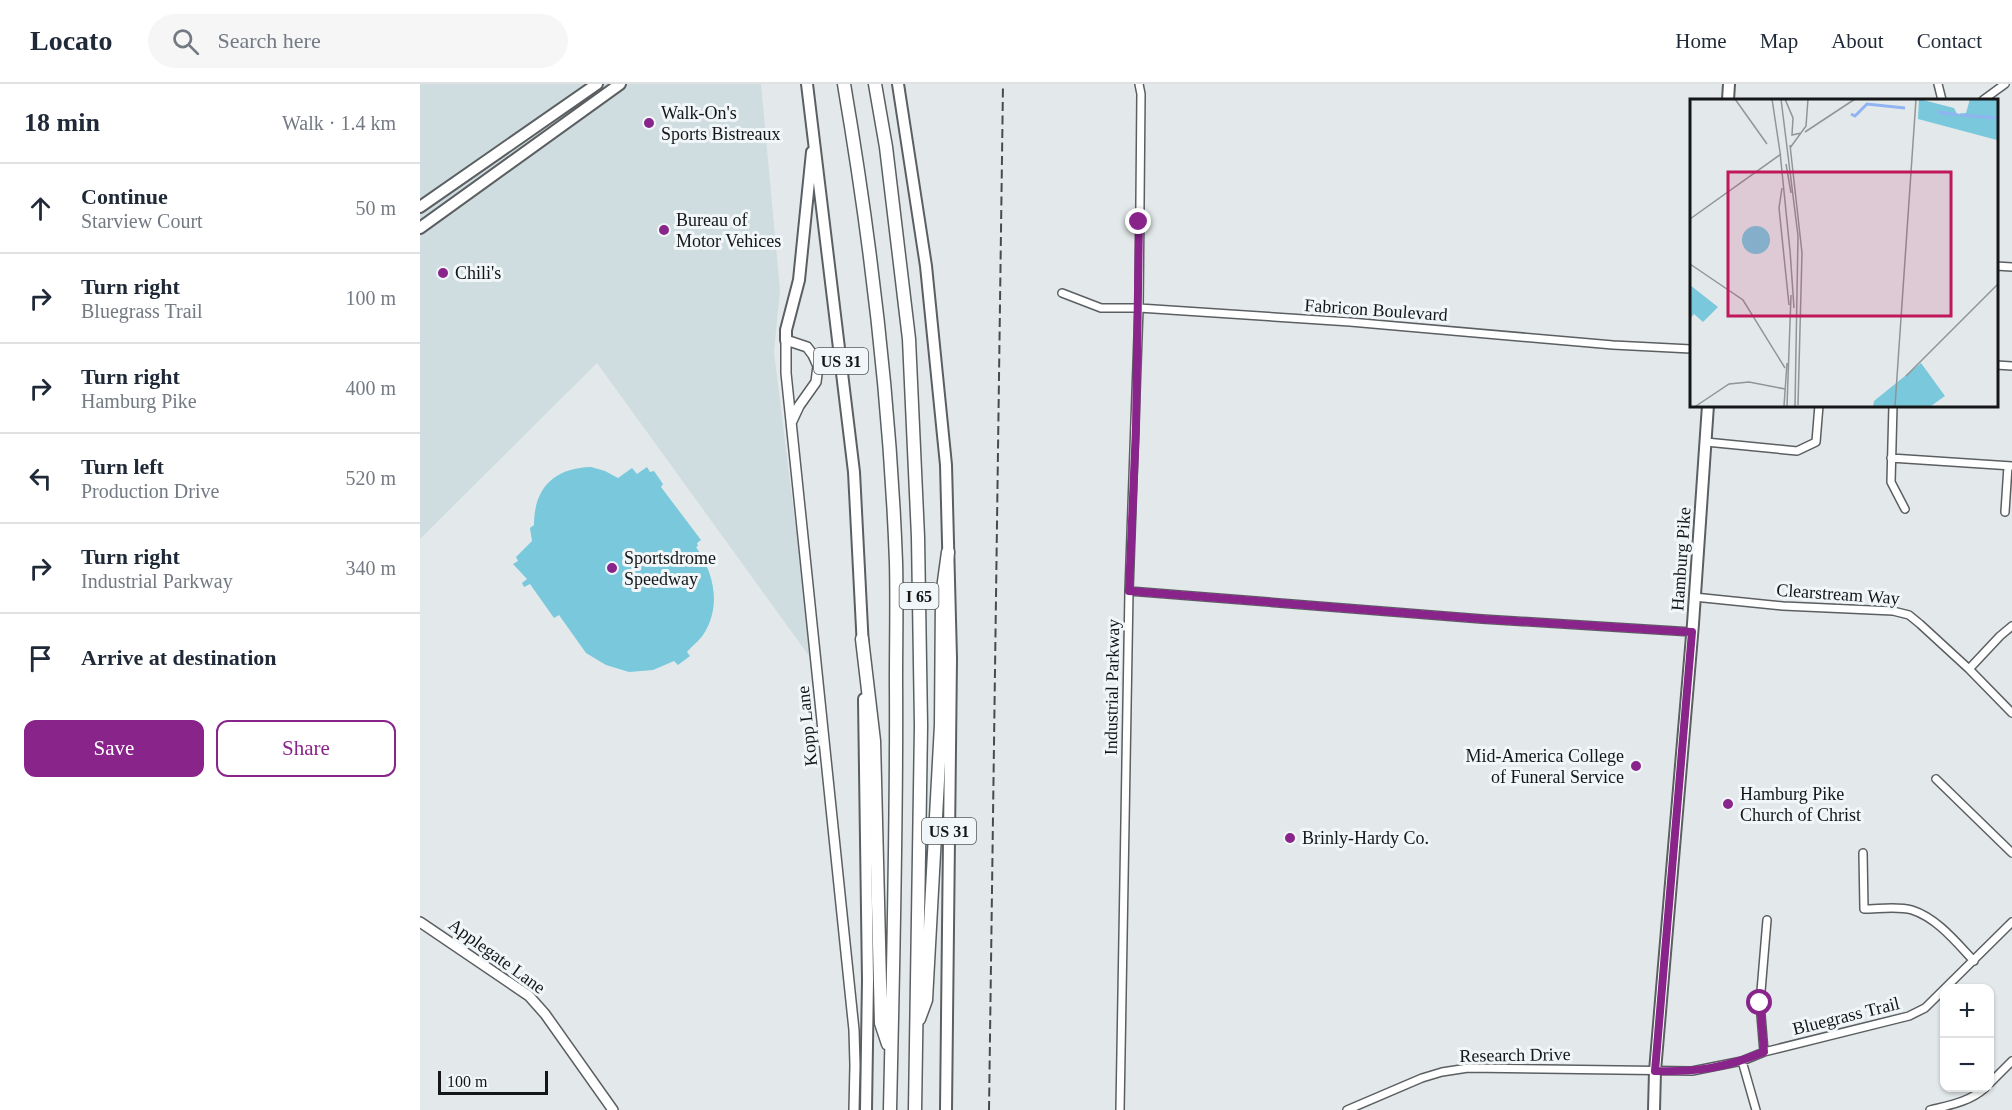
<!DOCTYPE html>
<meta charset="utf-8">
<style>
:root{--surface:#fff;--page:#f6f6f7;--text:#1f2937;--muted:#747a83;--line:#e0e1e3;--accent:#89248b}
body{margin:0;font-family:"Times New Roman",serif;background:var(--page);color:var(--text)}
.controls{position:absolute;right:18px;bottom:18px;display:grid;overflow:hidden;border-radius:12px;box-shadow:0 2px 4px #0004}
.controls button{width:54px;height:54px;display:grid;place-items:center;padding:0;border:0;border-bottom:2px solid var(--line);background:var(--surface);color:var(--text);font:30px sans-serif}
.scale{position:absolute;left:18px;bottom:15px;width:110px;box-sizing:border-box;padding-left:6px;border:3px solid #141617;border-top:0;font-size:16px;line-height:21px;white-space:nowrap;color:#141617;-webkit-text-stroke:4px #f1f6f8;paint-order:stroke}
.stop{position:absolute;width:18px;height:18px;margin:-14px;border:4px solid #89248b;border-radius:50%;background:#fff}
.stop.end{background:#89248b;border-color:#fff;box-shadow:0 2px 6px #0008}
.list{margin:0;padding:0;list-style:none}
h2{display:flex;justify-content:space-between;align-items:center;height:78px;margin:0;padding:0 24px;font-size:26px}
h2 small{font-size:20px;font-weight:400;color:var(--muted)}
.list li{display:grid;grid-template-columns:39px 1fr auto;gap:18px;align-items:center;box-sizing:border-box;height:90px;padding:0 24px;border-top:2px solid var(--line)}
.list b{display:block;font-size:22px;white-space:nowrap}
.list p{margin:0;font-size:20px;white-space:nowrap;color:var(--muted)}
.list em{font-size:20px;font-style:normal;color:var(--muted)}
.actions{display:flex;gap:12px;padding:18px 24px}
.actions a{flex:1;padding:14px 0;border:2px solid var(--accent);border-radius:12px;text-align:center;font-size:21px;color:var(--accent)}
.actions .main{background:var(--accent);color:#fff}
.icon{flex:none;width:33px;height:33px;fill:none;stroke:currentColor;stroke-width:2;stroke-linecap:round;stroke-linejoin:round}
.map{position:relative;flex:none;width:1592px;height:1026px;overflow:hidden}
header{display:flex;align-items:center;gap:36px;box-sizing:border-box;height:84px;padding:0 30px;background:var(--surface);border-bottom:2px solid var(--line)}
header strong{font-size:28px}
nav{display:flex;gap:33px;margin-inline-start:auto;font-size:21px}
.search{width:420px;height:54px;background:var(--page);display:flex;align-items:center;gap:15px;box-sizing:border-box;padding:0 21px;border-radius:33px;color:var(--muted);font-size:22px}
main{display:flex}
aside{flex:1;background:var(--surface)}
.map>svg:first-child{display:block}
.built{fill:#cfdde1}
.green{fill:#79c8dc}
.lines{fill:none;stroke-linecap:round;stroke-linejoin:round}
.street-casing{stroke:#5b5f61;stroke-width:10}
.secondary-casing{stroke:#5b5f61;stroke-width:12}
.primary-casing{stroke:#5b5f61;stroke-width:14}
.highway-casing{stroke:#5b5f61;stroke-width:15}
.street{stroke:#fff;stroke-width:7}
.secondary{stroke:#fff;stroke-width:9}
.primary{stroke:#fff;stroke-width:10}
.highway{stroke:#fff;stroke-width:12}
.rail{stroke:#484b4c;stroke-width:2;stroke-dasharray:9 4.5;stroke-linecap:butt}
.route{stroke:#89248b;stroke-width:8}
.poi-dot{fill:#89248b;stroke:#f1f6f8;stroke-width:2}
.labels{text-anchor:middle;stroke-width:6;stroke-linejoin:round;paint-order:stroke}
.shield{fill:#f1f6f8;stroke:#56595a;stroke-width:1.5}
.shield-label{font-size:16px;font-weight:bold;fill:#141617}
.poi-label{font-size:18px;fill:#141617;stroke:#f1f6f8;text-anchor:start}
.street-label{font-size:18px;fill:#141617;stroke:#f1f6f8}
.inset-river{fill:none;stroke:#8fb4f1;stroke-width:3}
.inset-road{fill:none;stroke:#909596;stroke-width:1.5}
.view{fill:#c2185b;fill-opacity:0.15;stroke:#c2185b;stroke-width:3}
.inset-edge{fill:none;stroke:#141617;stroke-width:3}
</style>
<header>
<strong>Locato</strong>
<div class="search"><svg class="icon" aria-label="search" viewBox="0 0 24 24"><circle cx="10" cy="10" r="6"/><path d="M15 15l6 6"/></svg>Search here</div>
<nav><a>Home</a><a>Map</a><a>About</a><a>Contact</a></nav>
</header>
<main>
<aside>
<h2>18 min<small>Walk · 1.4 km</small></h2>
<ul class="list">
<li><svg class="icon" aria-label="ahead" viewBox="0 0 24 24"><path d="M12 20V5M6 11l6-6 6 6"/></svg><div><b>Continue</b><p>Starview Court</p></div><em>50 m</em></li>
<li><svg class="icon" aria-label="right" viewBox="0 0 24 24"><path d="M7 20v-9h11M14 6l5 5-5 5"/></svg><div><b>Turn right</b><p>Bluegrass Trail</p></div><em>100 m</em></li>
<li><svg class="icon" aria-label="right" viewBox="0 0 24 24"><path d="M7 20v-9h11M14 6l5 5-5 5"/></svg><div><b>Turn right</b><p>Hamburg Pike</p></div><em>400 m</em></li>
<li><svg class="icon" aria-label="left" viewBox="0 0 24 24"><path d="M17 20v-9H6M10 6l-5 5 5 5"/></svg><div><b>Turn left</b><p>Production Drive</p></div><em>520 m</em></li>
<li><svg class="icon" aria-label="right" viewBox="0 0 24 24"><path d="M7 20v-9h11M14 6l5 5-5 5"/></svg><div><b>Turn right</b><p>Industrial Parkway</p></div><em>340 m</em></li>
<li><svg class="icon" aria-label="arrive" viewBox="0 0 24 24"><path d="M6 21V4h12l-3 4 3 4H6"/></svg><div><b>Arrive at destination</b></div></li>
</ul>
<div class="actions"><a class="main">Save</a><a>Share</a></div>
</aside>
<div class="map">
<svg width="1592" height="1026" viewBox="0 0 1592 1026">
<rect width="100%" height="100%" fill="#e3e9ea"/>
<path class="built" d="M 0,0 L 341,0 L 360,206 L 354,268 L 392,576 L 177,279 L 0,455 Z"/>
<path class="green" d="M 171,383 L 185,387 L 198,394 L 212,384 L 217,390 L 227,383 L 230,388 L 234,387 L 243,400 L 241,403 L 281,456 L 277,459 L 278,462 L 276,463 C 294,489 302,522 283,551 C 279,557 272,562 267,568 L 270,572 L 258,581 L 254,577 L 233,586 L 209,588 L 186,581 L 166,569 L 139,531 L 134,534 L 110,500 L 104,503 L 102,499 L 107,495 L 93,480 L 98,477 L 96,473 L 112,457 L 110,444 L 114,441 C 114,404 134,384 171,383 Z"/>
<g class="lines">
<g class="street-casing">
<path id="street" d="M 1518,0 L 1522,16
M 1563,16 L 1585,0
M 1576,182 L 1592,183
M 642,209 L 681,224 L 719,224 L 930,238 L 1193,261 L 1271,265
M 1576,281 L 1592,282
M 1473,321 L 1471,398 L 1485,425
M 1286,358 L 1377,367 L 1396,358 L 1399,321
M 1471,374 L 1592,382
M 1585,428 L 1588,382
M 709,507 L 1062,535 L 1272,548
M 1274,513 L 1363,522 L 1473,527 L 1489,531 L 1500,540 L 1549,585 L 1592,629
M 1549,585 L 1580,552 L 1592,542
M 1516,695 L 1592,769
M 1443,769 L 1444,825 C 1459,825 1478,822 1492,826 C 1517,834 1536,858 1554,877
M 1344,968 L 1340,919 L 1347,836
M 1322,977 L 1336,1026
M 1570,999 L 1592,977
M 700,1026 L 709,507 L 719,224 L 721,10 L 719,0
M 927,1026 L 1002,994 L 1022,988 L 1048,984 L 1272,987 L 1322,977 L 1344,968 L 1489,932 L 1505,924 L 1592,838
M 1510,1026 C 1530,1021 1549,1018 1565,1004"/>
</g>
<g class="secondary-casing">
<path id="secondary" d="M 372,337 L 379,322 L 396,298 L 398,282 L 393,271 L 387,263 L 366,256 L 366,289 L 434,946 L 435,981 L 434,1026
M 0,838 L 109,912 L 125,930 L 193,1026"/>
</g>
<g class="primary-casing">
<path id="primary" d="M 387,0 L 434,388 L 443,564
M 478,0 L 506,182 L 526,381 L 531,574 L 526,1026
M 1308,16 L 1309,0
M 0,123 L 177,0
M 0,144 L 200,0
M 366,256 L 366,246 L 379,196 L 392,68
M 444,615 L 448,896 L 446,1026
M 1234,1026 L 1235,987 L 1273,540 L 1288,321"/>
</g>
<g class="highway-casing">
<path id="highway" d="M 424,0 C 451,158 470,317 476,478 C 477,517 476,557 476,597 C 477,740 473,883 470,1026
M 455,0 L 466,63 L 489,255 L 498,453 L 501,642 L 495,1026
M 442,555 L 454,657 L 461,939 L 468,960
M 499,935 L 506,916 L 521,641 L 522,512 L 528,468"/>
</g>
<use href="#street" class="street"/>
<use href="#secondary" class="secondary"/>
<use href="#primary" class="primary"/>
<use href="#highway" class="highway"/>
<path class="rail" d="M 569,1026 L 583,0"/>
</g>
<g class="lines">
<path class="route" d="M 719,138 L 716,344 L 709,507 L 1062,535 L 1272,548 L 1235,987 C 1277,988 1305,984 1344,968 L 1340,919"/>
</g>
<g class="poi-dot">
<circle cx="229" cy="39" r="6"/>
<circle cx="244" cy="146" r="6"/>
<circle cx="23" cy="189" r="6"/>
<circle cx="192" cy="484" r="6"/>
<circle cx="1216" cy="682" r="6"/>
<circle cx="1308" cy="720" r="6"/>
<circle cx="870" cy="754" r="6"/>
</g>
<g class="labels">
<g class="shield">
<rect x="394" y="264" width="54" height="26" rx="4.5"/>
<rect x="479.5" y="499" width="39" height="26" rx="4.5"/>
<rect x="502" y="734" width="54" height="26" rx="4.5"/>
</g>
<g class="shield-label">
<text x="421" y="283">US 31</text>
<text x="499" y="518">I 65</text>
<text x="529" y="753">US 31</text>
</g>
<g class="poi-label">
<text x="241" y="35">Walk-On's<tspan x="241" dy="21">Sports Bistreaux</tspan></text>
<text x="256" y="142">Bureau of<tspan x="256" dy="21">Motor Vehices</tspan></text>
<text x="35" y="195">Chili's</text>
<text x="204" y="480">Sportsdrome<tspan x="204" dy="21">Speedway</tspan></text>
<text x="1204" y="678" text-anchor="end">Mid-America College<tspan x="1204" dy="21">of Funeral Service</tspan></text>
<text x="1320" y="716">Hamburg Pike<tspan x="1320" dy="21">Church of Christ</tspan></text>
<text x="882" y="760">Brinly-Hardy Co.</text>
</g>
<g class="street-label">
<text transform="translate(956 226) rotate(4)" y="6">Fabricon Boulevard</text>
<text transform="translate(1261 475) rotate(-86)" y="6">Hamburg Pike</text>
<text transform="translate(1418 510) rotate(4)" y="6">Clearstream Way</text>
<text transform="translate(692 603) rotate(-89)" y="6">Industrial Parkway</text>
<text transform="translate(387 642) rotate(-96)" y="6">Kopp Lane</text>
<text transform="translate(77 872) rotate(36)" y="6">Applegate Lane</text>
<text transform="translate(1426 932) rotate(-14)" y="6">Bluegrass Trail</text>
<text transform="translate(1095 971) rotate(-1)" y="6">Research Drive</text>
</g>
</g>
<g transform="translate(1270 15)">
<rect width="308" height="308" fill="#e3e9ea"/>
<path d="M 229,0 L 264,9 L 267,15 L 276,14 L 280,0 L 307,0 L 307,41 L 228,20 ZM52 141a14 14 0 1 1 28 0a14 14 0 1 1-28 0ZM 0,186 L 28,208 L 13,223 L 4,215 L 0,220 ZM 231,264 L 255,297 L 241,307 L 183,307 L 184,302 Z" fill="#79c8dc"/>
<path class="inset-river" d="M 248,13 L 268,16M 161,15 L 165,17 L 177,5 L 215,9M 270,16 L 308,19"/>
<path class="inset-road" d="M 45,0 L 77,45M 82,0 L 90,53M 91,0 L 108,137 L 105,307M 95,0 L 103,19 L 102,36 L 111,34M 115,33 L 165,0M 100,46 L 112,154 L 108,306M 100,49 L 116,27 L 118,0M 90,53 L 100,152M 96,65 L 101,94M 89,109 L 99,206M 89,109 L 92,89M 0,120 L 91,55M 100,151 L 104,209M 0,165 L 53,201 L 95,269M 216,277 L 308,185M 6,307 L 39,285 L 59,283 L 95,290M 94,307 L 97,264M 97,307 L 101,196M 205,307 L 226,0"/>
<path class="view" d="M 38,73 L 261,73 L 261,217 L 38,217 Z"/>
<rect width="308" height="308" class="inset-edge"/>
</g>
</svg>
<div class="controls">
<button>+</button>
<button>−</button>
</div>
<div class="scale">100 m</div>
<div class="stop" style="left:1340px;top:919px"></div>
<div class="stop end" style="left:719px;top:138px"></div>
</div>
</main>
